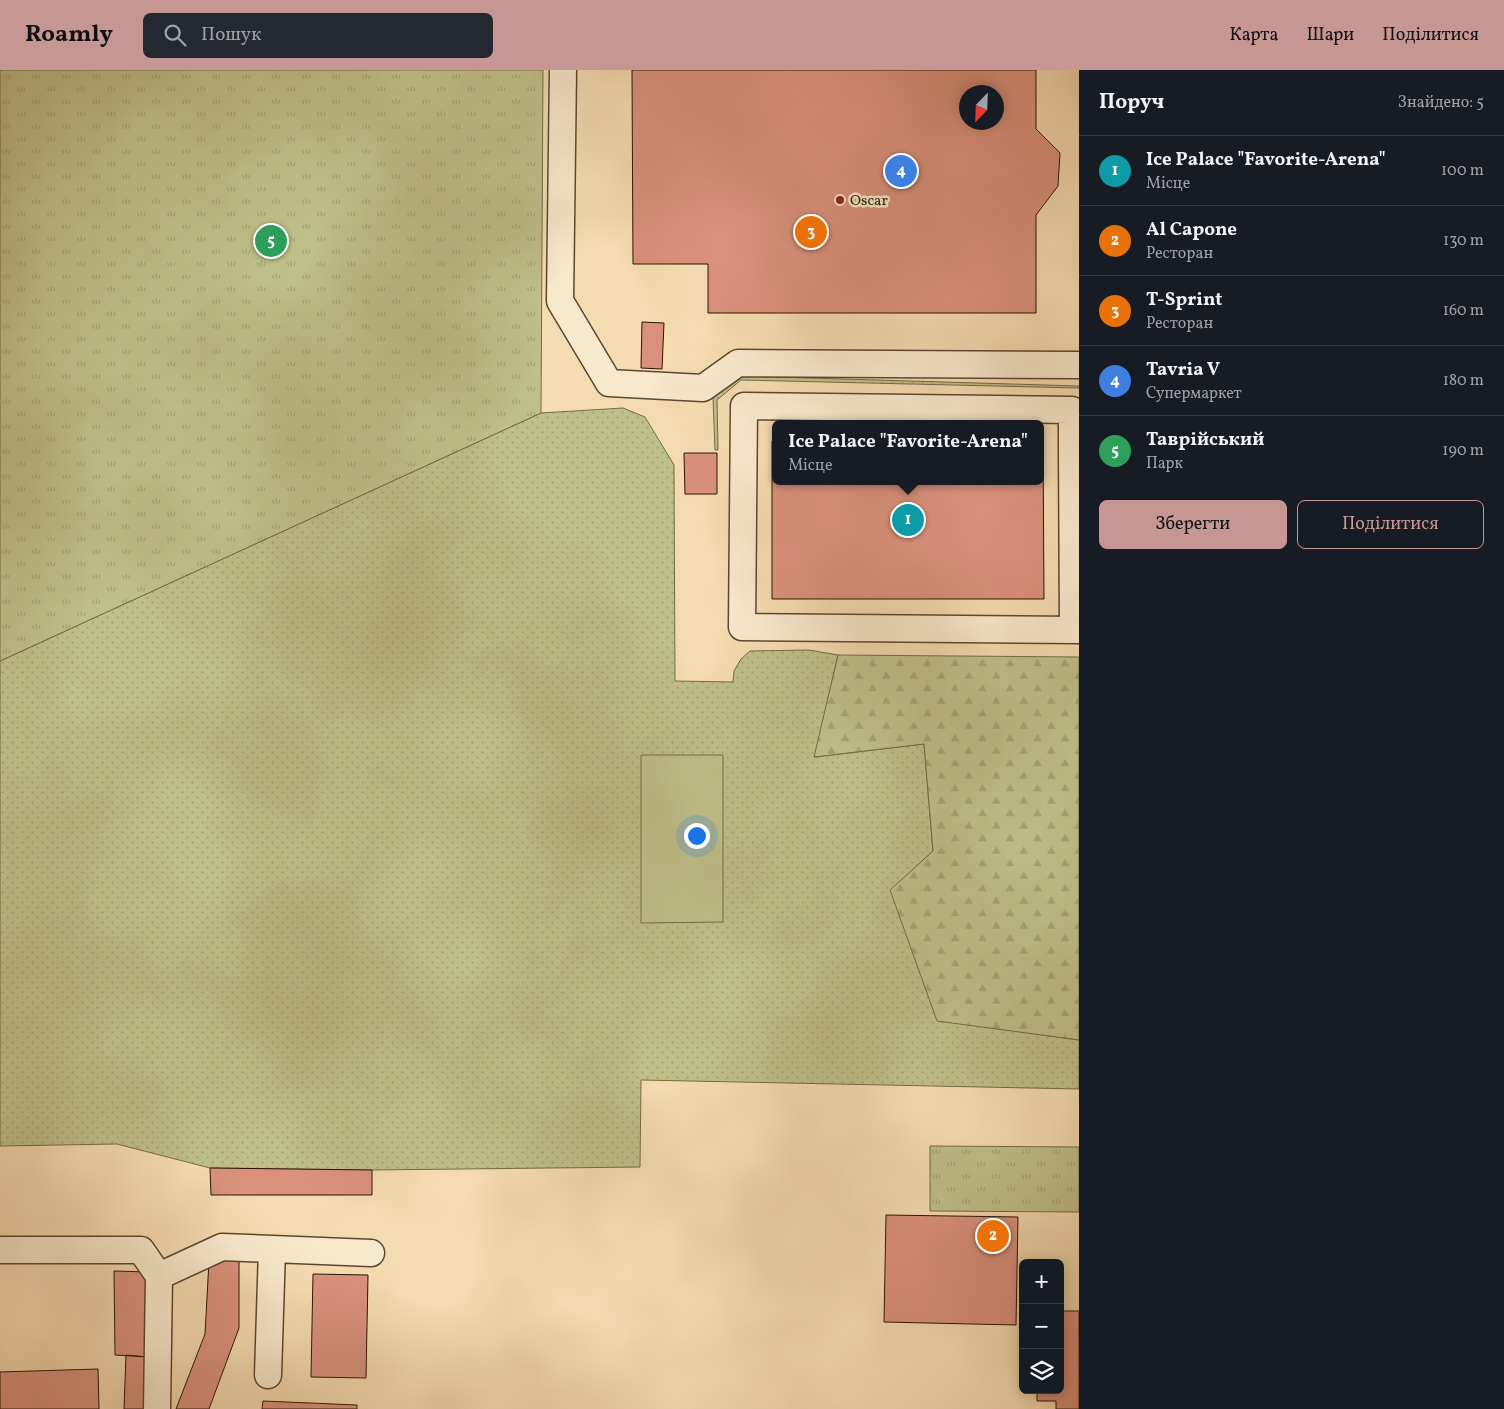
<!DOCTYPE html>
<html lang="uk">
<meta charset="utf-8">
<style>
:root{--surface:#171b24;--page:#242831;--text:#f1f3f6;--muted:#9ea1a6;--line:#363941;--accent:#c59692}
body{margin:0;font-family:Vollkorn,serif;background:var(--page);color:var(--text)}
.controls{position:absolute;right:15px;bottom:15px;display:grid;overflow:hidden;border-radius:8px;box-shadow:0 2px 12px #0003}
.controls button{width:45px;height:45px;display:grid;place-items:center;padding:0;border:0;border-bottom:1px solid var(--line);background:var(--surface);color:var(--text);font:25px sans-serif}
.compass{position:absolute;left:959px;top:15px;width:45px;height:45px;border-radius:50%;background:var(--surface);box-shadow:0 2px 12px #0003;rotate:203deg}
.you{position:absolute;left:696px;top:765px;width:18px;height:18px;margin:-12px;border:4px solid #fff;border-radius:50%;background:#1a73e8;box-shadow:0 0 0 8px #1a73e833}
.badge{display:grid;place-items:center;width:32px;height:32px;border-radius:50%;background:var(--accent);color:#fff;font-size:16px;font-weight:700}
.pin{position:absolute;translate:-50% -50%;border:2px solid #fff;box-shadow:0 1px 5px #0006}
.popup{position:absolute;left:772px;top:350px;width:272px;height:65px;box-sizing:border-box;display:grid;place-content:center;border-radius:8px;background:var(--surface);filter:drop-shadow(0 1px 4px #0005);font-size:16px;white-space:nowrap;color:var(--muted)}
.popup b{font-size:19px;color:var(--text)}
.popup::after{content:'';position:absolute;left:50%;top:100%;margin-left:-10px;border:10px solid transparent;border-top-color:var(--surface)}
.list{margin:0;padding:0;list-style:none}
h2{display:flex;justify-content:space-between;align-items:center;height:65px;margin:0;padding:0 20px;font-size:21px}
h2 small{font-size:16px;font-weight:400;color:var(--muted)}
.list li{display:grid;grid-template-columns:32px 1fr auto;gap:15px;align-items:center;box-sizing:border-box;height:70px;padding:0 20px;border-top:1px solid var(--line)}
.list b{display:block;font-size:19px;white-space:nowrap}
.list p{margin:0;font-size:16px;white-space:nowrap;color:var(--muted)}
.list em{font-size:16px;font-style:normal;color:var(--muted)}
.actions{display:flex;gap:10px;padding:15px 20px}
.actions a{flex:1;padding:11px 0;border:1px solid var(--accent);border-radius:8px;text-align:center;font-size:18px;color:var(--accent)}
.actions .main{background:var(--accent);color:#111}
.icon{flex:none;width:28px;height:28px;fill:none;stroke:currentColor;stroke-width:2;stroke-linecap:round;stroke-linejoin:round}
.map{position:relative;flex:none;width:1079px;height:1339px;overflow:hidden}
header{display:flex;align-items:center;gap:30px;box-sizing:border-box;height:70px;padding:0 25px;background:var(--accent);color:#111}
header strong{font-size:24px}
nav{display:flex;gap:28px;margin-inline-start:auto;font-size:18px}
.search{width:350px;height:45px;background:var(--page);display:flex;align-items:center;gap:12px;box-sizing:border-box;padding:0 18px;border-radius:8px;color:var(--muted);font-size:19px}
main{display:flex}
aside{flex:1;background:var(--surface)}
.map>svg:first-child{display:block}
.grass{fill:url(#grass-dots);stroke:#746a46}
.forest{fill:url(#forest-firs);stroke:#746a46}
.park{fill:url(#park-tufts);stroke:#746a46}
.pitch{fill:#bfbf89;stroke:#746a46}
.building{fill:#da917c;stroke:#2a1502;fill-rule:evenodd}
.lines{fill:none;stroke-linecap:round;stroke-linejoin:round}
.minor-casing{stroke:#5d462e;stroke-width:29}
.minor{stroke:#f8e8cc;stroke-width:26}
.poi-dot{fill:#8f2418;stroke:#f8e8cc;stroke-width:2}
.labels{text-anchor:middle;stroke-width:5;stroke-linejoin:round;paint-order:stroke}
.poi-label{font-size:15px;fill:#2a1502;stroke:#f8e8cc;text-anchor:start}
</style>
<header>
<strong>Roamly</strong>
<div class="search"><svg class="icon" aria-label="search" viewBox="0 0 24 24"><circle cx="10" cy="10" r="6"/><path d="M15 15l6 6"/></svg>Пошук</div>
<nav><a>Карта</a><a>Шари</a><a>Поділитися</a></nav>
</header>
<main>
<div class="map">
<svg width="1079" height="1339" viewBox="0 0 1079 1339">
<defs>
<pattern id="grass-dots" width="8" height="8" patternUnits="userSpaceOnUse" patternTransform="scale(1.25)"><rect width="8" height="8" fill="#bfbf89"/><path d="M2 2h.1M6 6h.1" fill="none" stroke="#a4a375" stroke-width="1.8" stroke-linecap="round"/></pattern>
<pattern id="forest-firs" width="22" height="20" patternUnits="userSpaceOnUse" patternTransform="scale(1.25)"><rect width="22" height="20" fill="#bfbf89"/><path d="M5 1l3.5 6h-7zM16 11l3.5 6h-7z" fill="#a4a375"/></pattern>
<pattern id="park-tufts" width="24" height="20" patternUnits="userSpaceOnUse" patternTransform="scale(1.25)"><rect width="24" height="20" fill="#bfbf89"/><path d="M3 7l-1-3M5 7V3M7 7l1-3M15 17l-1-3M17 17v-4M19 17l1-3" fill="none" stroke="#a4a375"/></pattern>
</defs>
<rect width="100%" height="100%" fill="#f5dbb1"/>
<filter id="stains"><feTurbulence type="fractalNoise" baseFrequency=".004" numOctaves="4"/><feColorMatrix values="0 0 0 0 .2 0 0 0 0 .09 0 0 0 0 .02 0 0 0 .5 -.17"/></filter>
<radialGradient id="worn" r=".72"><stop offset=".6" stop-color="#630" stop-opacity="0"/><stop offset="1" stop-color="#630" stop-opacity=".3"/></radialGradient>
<path class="grass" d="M 741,306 L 1079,316 L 1079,318 L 741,310 L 717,330 L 718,380 L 715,380 L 713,328 Z
M 623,338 L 645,347 L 674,395 L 675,611 L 733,612 L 734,601 L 741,589 L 750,581 L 809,580 L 838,585 L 815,687 L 924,674 L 933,781 L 891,820 L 937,950 L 1079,970 L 1079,1019 L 641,1010 L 640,1097 L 372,1100 L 210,1098 L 117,1074 L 0,1076 L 0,591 L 541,343 Z"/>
<path class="forest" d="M 838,585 L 1079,587 L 1079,970 L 937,951 L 890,820 L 933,781 L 924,674 L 814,687 Z"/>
<path class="park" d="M 0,0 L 543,0 L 541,343 L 0,591 Z
M 930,1076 L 1079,1077 L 1079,1142 L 930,1141 Z"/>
<path class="pitch" d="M 641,685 L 723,685 L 723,852 L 641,853 Z"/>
<path class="building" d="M 632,0 L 1036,0 L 1036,59 L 1060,83 L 1058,116 L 1036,145 L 1036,243 L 708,243 L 708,194 L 633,194 ZM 966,22 L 996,22 L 996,52 L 966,52 Z
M 642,252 L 664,253 L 662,299 L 641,298 Z
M 772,371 L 776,371 L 776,411 L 1040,411 L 1040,371 L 1043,371 L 1044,529 L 772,529 Z
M 684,383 L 717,383 L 717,424 L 685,424 Z
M 210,1098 L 372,1100 L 372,1125 L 211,1125 Z
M 886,1145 L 1018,1147 L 1016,1255 L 884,1252 Z
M 239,1188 L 239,1258 L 209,1339 L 176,1339 L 205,1264 L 209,1191 Z
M 114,1201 L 149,1202 L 148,1287 L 115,1285 Z
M 313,1204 L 368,1205 L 366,1308 L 311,1307 Z
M 1060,1241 L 1079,1241 L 1079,1339 L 1056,1339 L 1056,1331 L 1037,1331 L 1037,1320 L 1060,1320 Z
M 126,1285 L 148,1287 L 146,1339 L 124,1339 Z
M 98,1299 L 99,1339 L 0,1339 L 0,1302 Z
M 263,1331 L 357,1335 L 357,1339 L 262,1339 Z"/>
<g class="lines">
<g class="minor-casing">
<path id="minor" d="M 563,0 L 560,231 L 609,313 L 703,318 L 738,293 L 1079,295
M 1072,380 L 1073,560
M 1079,380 L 1072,380 L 1072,340 L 744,336 L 742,557 L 1079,560
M 0,1180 L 141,1180 L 159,1206 L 157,1339
M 159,1206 L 222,1177 L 371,1183
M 268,1305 L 272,1179"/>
</g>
<use href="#minor" class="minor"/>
</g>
<circle class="poi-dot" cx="840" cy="130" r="5"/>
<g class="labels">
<g class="poi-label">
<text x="850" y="135">Oscar</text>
</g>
</g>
<rect width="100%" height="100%" filter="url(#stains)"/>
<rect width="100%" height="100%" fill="url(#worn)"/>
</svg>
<div class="controls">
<button>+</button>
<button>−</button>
<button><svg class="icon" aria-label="layers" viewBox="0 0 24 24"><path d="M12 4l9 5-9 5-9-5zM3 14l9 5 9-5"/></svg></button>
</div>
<svg class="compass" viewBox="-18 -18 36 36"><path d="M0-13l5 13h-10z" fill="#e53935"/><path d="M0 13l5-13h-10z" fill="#9ea1a6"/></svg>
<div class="you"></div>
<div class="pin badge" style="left:908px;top:450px;background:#0f9aa8">1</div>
<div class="popup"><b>Ice Palace &quot;Favorite-Arena&quot;</b>Місце</div>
<div class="pin badge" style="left:993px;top:1166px;background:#e8710a">2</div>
<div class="pin badge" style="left:811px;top:162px;background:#e8710a">3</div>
<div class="pin badge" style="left:901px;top:101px;background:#3f7fe0">4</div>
<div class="pin badge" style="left:271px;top:171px;background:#2e9e5b">5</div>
</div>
<aside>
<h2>Поруч<small>Знайдено: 5</small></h2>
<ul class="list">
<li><span class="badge" style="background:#0f9aa8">1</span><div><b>Ice Palace &quot;Favorite-Arena&quot;</b><p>Місце</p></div><em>100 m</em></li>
<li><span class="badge" style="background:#e8710a">2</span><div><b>Al Capone</b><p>Ресторан</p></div><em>130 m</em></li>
<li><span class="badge" style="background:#e8710a">3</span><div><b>T-Sprint</b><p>Ресторан</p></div><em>160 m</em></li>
<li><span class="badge" style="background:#3f7fe0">4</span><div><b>Tavria V</b><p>Супермаркет</p></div><em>180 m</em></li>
<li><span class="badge" style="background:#2e9e5b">5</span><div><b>Таврійський</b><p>Парк</p></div><em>190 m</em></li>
</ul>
<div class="actions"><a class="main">Зберегти</a><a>Поділитися</a></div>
</aside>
</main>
